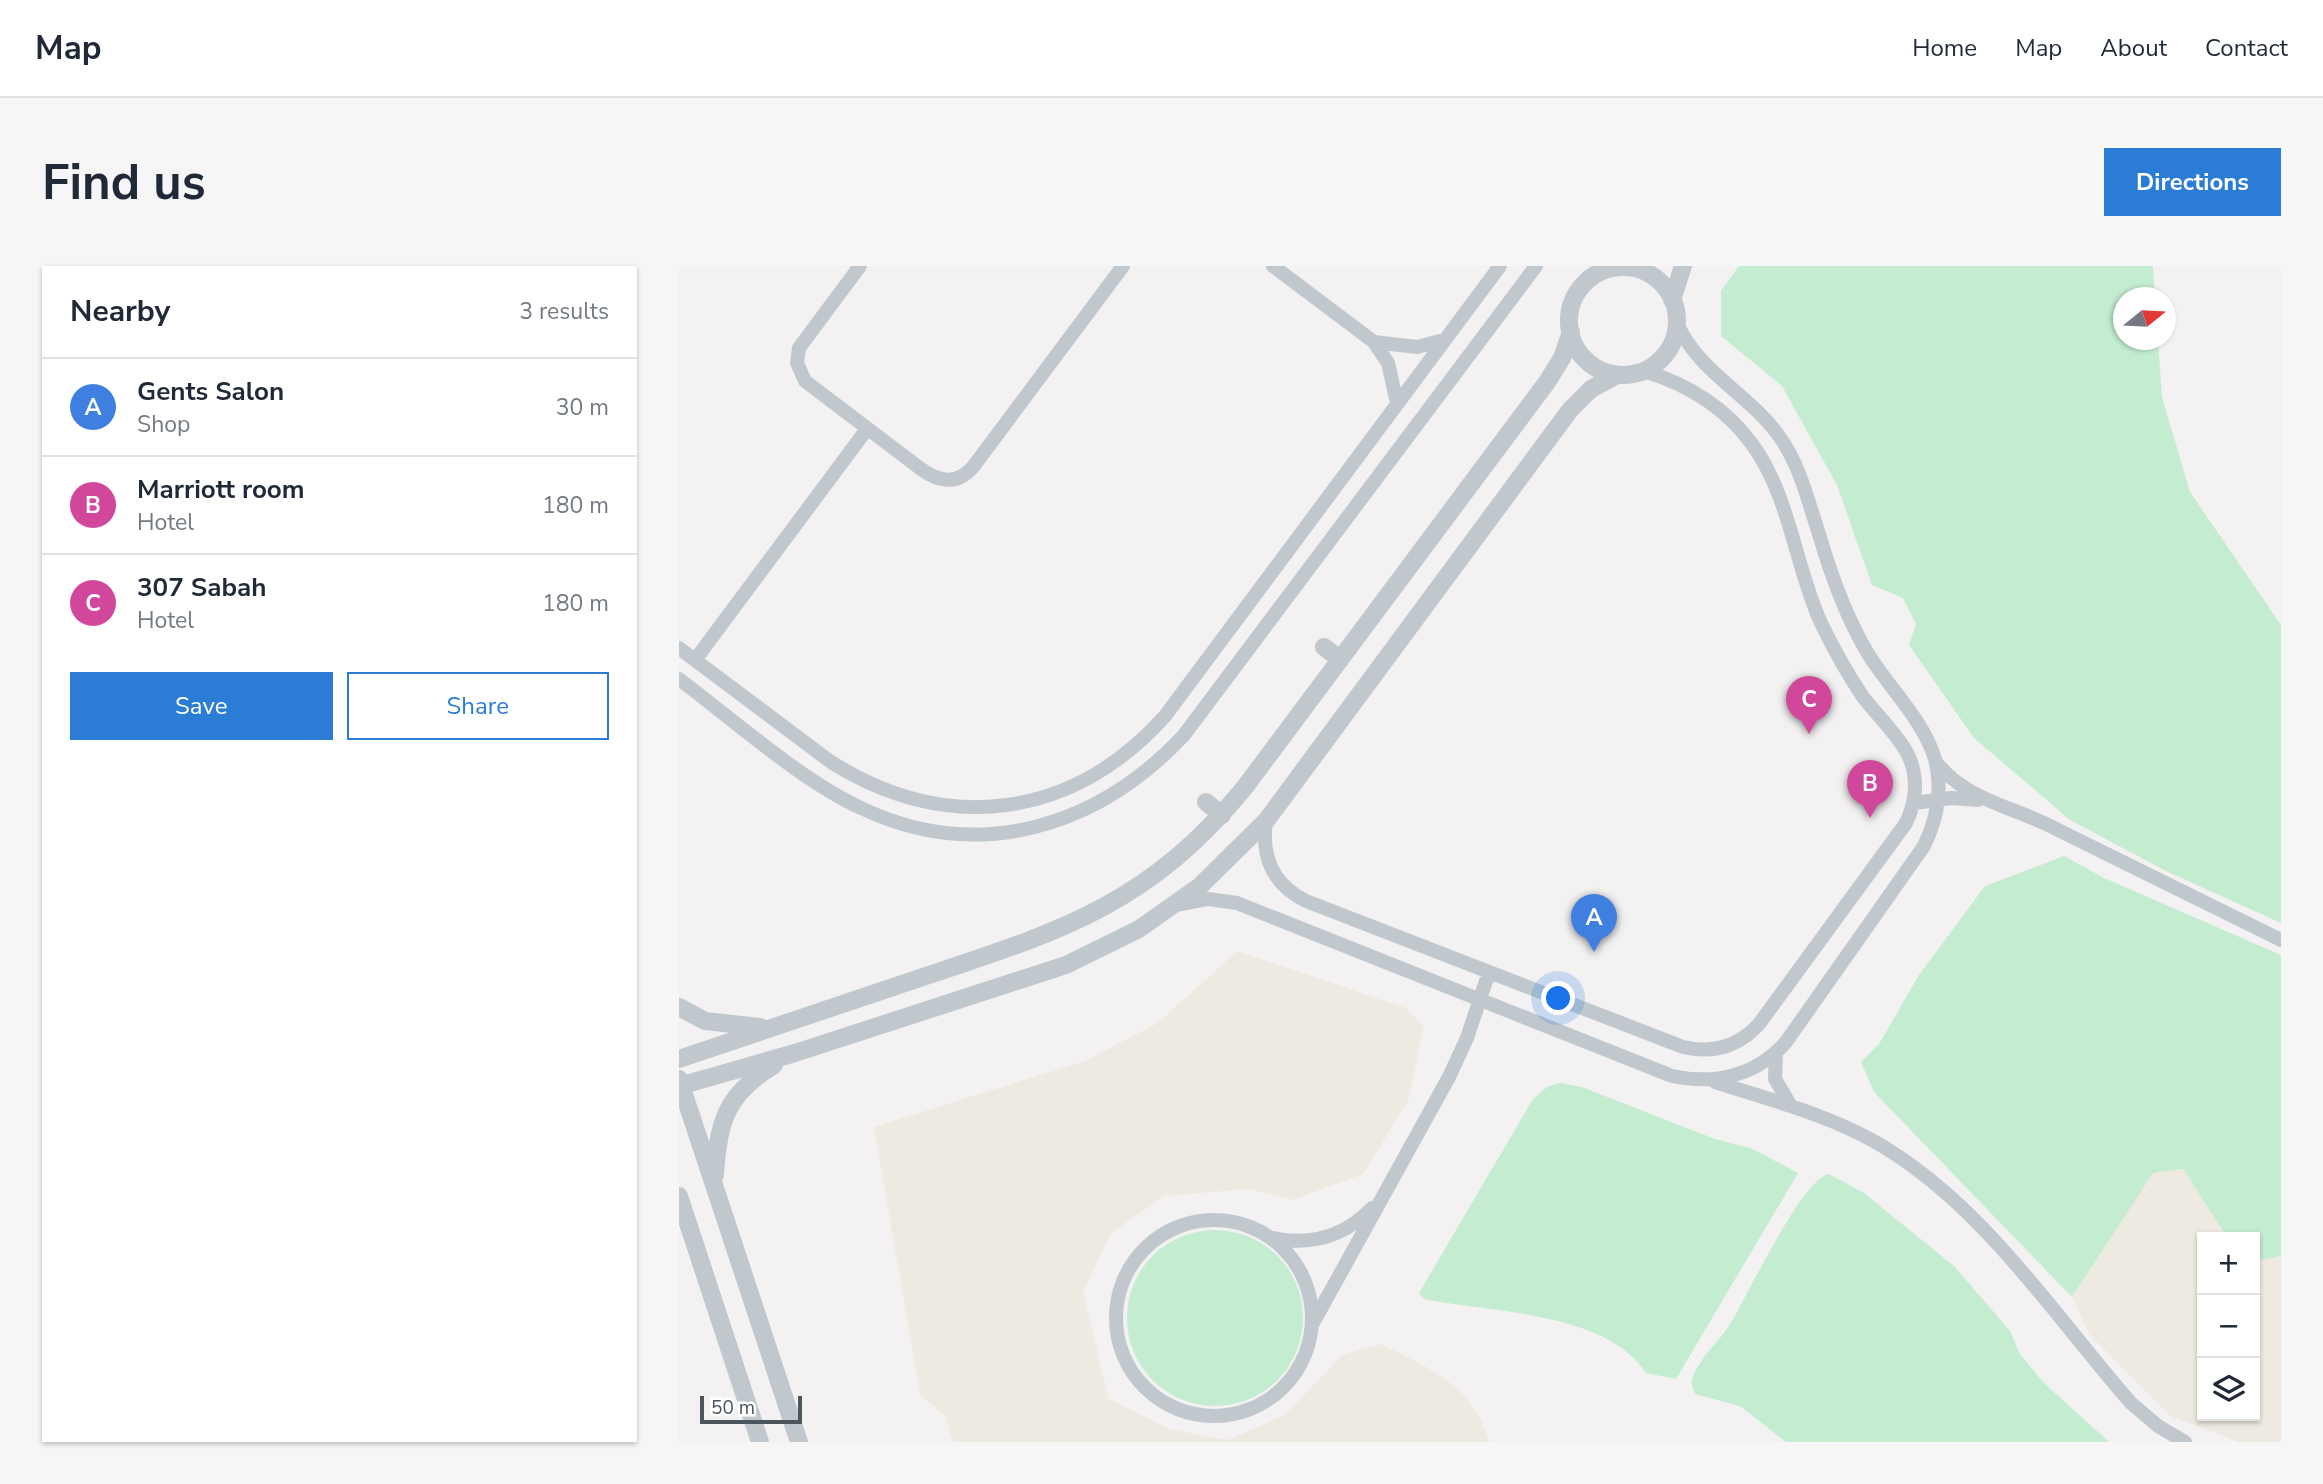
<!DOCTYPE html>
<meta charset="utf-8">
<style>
:root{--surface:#fff;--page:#f6f6f7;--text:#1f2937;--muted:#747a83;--line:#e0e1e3;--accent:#2a7cd4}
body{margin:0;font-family:"Nunito Sans",sans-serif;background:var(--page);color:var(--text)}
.controls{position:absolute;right:21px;bottom:21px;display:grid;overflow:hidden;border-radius:0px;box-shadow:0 2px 5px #0004}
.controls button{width:63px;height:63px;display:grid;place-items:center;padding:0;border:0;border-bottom:2px solid var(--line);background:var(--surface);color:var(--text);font:35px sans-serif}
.compass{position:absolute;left:1434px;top:21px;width:63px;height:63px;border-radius:50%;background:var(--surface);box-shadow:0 2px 5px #0004;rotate:72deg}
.scale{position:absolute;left:21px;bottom:18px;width:102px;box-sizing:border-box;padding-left:7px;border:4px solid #4a555d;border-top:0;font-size:19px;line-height:24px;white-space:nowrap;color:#4a555d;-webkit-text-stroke:5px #fff;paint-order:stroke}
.you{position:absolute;left:880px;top:733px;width:24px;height:24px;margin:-18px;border:5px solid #fff;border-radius:50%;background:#1a73e8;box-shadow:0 0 0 10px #1a73e833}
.badge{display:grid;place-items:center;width:46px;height:46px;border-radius:50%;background:var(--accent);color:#fff;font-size:23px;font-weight:700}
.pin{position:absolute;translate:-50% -58px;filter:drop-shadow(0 2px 4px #0008)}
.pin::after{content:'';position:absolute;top:37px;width:24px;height:21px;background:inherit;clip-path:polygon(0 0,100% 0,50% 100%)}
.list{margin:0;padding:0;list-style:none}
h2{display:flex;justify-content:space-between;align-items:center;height:91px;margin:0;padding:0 28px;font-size:30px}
h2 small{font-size:23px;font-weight:400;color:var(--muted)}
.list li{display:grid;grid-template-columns:46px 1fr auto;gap:21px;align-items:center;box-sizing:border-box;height:98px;padding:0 28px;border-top:2px solid var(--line)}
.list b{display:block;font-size:26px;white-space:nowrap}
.list p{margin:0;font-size:23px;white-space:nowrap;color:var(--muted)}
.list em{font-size:23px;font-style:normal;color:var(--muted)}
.actions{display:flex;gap:14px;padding:21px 28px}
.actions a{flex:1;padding:16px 0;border:2px solid var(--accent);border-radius:0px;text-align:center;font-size:24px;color:var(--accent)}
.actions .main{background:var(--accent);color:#fff}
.icon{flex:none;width:38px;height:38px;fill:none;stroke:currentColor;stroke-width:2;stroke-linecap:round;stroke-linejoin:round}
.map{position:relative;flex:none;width:1602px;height:1176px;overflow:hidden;border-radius:0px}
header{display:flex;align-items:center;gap:42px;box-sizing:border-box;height:98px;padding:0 35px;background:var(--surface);border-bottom:2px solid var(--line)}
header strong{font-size:33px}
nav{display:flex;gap:38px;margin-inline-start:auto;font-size:24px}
.intro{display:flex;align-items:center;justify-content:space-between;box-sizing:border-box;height:168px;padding:0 42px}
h1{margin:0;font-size:49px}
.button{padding:18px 32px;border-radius:0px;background:var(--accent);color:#fff;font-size:24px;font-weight:700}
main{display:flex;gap:42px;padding:0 42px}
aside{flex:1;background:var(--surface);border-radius:0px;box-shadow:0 2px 5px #0004}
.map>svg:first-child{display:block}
.green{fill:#c4ecd1}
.sand{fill:#efeae1}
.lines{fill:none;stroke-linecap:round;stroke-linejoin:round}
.minor{stroke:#c0c8ce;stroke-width:14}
.tertiary{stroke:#c0c8ce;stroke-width:18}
</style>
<header>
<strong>Map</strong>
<nav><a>Home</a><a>Map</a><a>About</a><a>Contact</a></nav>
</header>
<div class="intro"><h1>Find us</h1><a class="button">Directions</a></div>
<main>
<aside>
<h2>Nearby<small>3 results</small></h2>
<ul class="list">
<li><span class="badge" style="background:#3f7fe0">A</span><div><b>Gents Salon</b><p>Shop</p></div><em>30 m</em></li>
<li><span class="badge" style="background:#d1479c">B</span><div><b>Marriott room</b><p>Hotel</p></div><em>180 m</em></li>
<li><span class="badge" style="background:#d1479c">C</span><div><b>307 Sabah</b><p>Hotel</p></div><em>180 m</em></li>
</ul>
<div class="actions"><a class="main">Save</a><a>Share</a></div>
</aside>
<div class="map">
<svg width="1602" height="1176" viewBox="0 0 1602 1176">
<rect width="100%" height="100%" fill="#f3f1f1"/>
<path class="green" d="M 1060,0 L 1474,0 L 1476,31 L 1444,32 L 1444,74 L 1479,74 L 1483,131 L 1511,226 L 1602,359 L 1602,657 L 1487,605 L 1391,554 L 1295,472 L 1230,379 L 1237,358 L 1224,332 L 1193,319 L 1158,219 L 1103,120 L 1042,70 L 1042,25 Z
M 1385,590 L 1425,612 L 1602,689 L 1602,990 L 1583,994 L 1576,989 L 1576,971 L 1552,971 L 1543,964 L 1504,903 L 1475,907 L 1393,1031 L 1195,826 L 1182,796 L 1200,778 L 1240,709 L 1306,620 Z
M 881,817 L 903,821 L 1033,872 L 1074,883 L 1119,907 L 997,1113 L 967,1107 C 927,1045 812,1047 745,1033 L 740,1027 L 854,833 L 868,821 Z
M 1150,908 L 1185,927 L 1276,1001 L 1331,1065 L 1341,1088 L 1365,1117 L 1430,1176 L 1107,1176 L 1061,1140 L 1016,1128 C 1013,1120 1011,1116 1015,1108 C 1023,1090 1039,1076 1050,1060 C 1068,1031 1122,914 1150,908 Z
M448 1052a88 88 0 1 1 176 0a88 88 0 1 1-176 0Z"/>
<path class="sand" d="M 558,685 L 727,742 L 745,760 L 729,835 L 684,908 L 613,934 L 571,923 L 485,930 L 432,967 L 404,1027 L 430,1133 L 490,1163 L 549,1174 L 606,1149 L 663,1089 L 702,1078 C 748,1101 797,1121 810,1176 L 274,1176 L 267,1151 L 241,1128 L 195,861 L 406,795 L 479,757 Z
M 1504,903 L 1543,964 L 1552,971 L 1523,971 L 1523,1150 L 1576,1150 L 1576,989 L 1583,994 L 1602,990 L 1602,1176 L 1560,1176 L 1491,1150 L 1410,1068 L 1393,1031 L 1474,907 Z"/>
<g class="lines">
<path class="minor" d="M 181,0 L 120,82 L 118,97 L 126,115 L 242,203 C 260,216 278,219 294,201 L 444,0
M 594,0 L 695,76 L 709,97 L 718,137
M 695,76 L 738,81 L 765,74
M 0,382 L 152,496 C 268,569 394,553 486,450 L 821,0
M 16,394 L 188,163
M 0,413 C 56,455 120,513 182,542 C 300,598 419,561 505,469 L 857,0
M 1257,496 C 1285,532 1327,539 1367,558 C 1445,597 1524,635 1602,674
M 1235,537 L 1272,532 L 1299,534
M 587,555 C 582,591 594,619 627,635 L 1004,781 C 1034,788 1059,781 1080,758 L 1227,557 C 1238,534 1240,508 1227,485 C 1216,466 1198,449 1184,431 C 1168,407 1154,382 1142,357 C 1116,300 1111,230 1073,178 C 1046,141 1008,118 965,105
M 498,639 L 529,633 L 558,637 L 993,810 C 1036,819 1077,810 1107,776 L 1245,580 C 1258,553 1264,523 1256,493 C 1244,453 1209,421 1188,386 C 1166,349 1152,309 1140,268 C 1129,235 1121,199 1100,170 C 1070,128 1019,106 998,57
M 1097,787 L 1096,813 L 1112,840
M 1036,816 C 1092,834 1150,849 1200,878 C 1305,940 1374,1048 1452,1137 L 1479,1160 L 1506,1176
M437 1052a98 98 0 1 1 196 0a98 98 0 1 1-196 0Z
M 594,972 C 633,980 666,970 693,942
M 634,1057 L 770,811 L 788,772 L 810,706"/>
<path class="tertiary" d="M890 55a54 54 0 1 1 108 0a54 54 0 1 1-108 0Z
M 993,34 L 1004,0
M 645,381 L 661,393
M 527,536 L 543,549
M 0,741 L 26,755 L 81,761
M 0,793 C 77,767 155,741 232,715 C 375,667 466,643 566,521 L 868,116 L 883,92 L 892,66
M 0,813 L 120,1176
M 0,820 L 116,787 L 387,699 L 460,663 L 521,620 L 587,555 L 891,144 L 912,123 L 938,109
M 36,909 C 39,856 47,828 95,799
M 0,930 L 81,1176"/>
</g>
</svg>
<div class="controls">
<button>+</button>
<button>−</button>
<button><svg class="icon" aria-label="layers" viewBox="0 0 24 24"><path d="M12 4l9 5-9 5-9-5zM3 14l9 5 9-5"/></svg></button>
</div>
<svg class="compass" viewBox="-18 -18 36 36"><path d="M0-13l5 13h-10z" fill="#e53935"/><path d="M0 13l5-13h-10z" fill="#747a83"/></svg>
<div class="scale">50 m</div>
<div class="you"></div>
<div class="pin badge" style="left:915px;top:686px;background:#3f7fe0">A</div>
<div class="pin badge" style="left:1191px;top:552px;background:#d1479c">B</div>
<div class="pin badge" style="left:1130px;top:468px;background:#d1479c">C</div>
</div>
</main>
